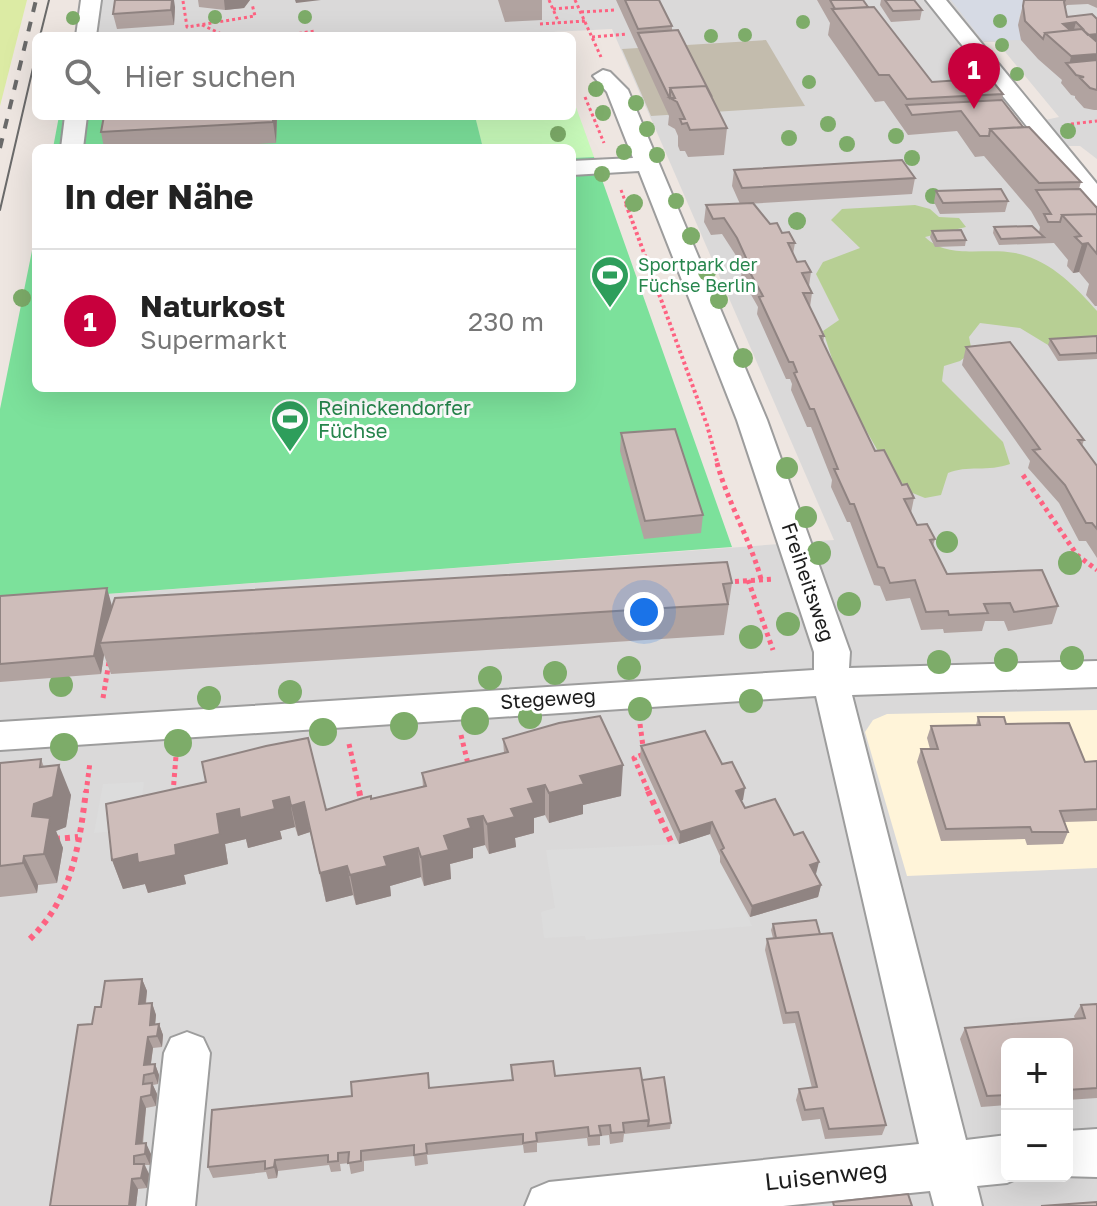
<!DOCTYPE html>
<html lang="de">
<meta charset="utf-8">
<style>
:root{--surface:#fff;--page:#f6f6f6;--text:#222;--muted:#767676;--line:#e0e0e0;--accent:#c8003d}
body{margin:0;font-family:"Golos Text",sans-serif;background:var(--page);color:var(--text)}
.controls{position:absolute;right:24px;bottom:24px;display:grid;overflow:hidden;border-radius:12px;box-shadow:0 8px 32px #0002}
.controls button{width:72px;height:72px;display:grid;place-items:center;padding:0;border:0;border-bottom:2px solid var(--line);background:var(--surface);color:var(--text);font:40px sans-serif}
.you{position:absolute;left:644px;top:612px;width:28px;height:28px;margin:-20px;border:6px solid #fff;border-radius:50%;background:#1a73e8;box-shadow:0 0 0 12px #1a73e833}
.badge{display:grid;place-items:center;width:52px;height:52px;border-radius:50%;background:var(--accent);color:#fff;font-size:26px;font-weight:700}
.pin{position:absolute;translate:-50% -66px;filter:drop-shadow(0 2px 4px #0008)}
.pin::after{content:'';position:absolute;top:42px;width:28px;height:24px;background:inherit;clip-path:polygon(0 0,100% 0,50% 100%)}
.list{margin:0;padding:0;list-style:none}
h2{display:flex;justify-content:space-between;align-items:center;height:104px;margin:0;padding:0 32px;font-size:34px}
h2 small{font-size:26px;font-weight:400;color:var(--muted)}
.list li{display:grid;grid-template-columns:52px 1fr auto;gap:24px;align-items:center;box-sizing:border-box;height:144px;padding:0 32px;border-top:2px solid var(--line)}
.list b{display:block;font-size:30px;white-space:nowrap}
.list p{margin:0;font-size:26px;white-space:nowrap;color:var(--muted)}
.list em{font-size:26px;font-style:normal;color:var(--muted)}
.icon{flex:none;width:44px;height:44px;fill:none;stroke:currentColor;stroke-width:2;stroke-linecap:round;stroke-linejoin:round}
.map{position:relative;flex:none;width:1097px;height:1206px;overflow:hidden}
.search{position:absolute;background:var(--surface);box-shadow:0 8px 32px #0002;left:32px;top:32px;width:544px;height:88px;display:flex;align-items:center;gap:20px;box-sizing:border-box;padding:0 28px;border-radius:12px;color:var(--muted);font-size:30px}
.panel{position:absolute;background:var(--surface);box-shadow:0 8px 32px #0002;left:32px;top:144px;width:544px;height:248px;border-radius:12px}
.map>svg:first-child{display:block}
.residential{fill:#dad9d9;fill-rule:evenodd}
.education{fill:#fff4d9}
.construction{fill:#c3bcad}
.grass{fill:#dceba4}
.forest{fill:#b7cf94}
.park{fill:#c9fbbb}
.pitch{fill:#7ce19b}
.parking{fill:#dcdcdc}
.plaza{fill:#d6dae4}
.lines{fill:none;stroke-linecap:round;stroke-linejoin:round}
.minor-casing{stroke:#9d9d9d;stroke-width:4}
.path-far3{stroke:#fe6281;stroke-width:3;stroke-dasharray:3 3;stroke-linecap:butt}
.path-far2{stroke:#fe6281;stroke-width:4;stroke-dasharray:3 3;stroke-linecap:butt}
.path-far1{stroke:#fe6281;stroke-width:5;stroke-dasharray:4 4;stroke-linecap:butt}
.path{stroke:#fe6281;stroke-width:6;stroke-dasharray:5 5;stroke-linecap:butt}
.minor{fill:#fff;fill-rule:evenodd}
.tram{stroke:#6a6a6a;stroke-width:2}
.rail{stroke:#6a6a6a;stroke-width:4;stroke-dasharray:10 10;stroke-linecap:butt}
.tree{fill:#7dac69}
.wall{fill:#b1a3a0}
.shaded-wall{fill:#908482}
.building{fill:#cebdba;stroke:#908482;stroke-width:2;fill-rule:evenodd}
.labels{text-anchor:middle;stroke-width:6;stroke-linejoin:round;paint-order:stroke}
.far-leisure-label{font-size:18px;fill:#27864d;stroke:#fff;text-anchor:start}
.leisure-label{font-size:20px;fill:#27864d;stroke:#fff;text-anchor:start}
.street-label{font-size:20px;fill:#1c1c1c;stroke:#fff}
.near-street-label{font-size:24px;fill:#1c1c1c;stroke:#fff}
</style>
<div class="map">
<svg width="1097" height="1206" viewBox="0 0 1097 1206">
<rect width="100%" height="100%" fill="#eee6e1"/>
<path class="residential" d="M 82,0 L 928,0 L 962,43 L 957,45 L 1039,149 L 1097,215 L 1097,1206 L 0,1206 L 0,602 L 834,540 L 612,29 L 476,36 L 75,36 ZM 1007,1044 L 1067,1044 L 1067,1176 L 1007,1176 Z
M 947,0 L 1097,0 L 1097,159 L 1080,146 L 1065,146 L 1045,120 L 1059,117 L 997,42 L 981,42 Z"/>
<path class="education" d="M 1097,710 L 1097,868 L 907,876 L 865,732 L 873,720 L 887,714 Z"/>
<path class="construction" d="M 766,40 L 805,106 L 651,116 L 622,49 Z"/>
<path class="grass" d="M 0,0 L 27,0 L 0,106 Z"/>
<path class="forest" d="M 915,205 L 930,209 L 939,217 L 959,218 L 966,227 L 925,237 C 948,260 985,247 1015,253 C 1049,259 1076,287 1097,311 L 1097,342 L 1048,345 L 1020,328 L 980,323 L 969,337 L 972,352 L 960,361 L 944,366 L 942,381 L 1003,442 L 1010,464 C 989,472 966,465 948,473 L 941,495 L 925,498 L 910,492 L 883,460 L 841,386 L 823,331 L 839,320 L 816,274 L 823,262 L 860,248 L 831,220 L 842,209 Z"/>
<path class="park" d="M 572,96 L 594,157 L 572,158 L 572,148 L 483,148 L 475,116 L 572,116 Z"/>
<path class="pitch" d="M 59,116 L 475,116 L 483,148 L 53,148 Z
M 594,157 L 732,547 L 0,602 L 0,409 L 36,231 L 36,388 L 572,388 L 572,158 Z"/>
<path class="parking" d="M 144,782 L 138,829 L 94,833 L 103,784 Z
M 710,834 L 752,926 L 586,940 L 585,936 L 544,938 L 541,912 L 555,908 L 546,850 L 679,844 Z"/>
<path class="plaza" d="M 951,0 L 1026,0 L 1019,17 L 1021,40 L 983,41 Z"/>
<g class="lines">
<g class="minor-casing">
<path id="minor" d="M 81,0 L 101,0 L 96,36 L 76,36 Z
M 926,0 L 946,0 L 1097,184 L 1097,206 L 1089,204 Z
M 603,70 L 610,72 L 628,90 L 767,420 L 850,652 L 849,668 L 1097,661 L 1097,687 L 852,695 L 966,1140 L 1007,1135 L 1007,1176 L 1023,1176 L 1007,1183 L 977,1186 L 982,1206 L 934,1206 L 930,1191 L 783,1206 L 525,1206 L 532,1189 L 549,1182 L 919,1144 L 816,696 L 0,750 L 0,722 L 814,670 L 814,652 L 737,420 L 639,171 L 572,175 L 572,161 L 633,158 L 607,92 L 593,76 Z
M 65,116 L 87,116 L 83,148 L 61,148 Z
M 187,1032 L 203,1038 L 210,1053 L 195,1206 L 147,1206 L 164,1053 L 171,1038 Z
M 1097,1129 L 1097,1177 L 1061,1176 L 1067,1176 L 1067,1131 Z"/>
</g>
<path class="path-far3" d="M 549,0 L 559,23
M 575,0 L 601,57
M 183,1 L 187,27 L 255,16 L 252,4
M 553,9 L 578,7
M 581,12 L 616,10
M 540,24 L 585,21
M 202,25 L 226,36
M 281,36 L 315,31
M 592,37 L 627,34
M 585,97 L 604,143
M 1071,124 L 1097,121
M 621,190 L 627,206"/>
<path class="path-far2" d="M 626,204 L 707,425 L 718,465"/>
<path class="path-far1" d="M 717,463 C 728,503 750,539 761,579 L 758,580
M 1023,475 L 1077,555 L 1097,570
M 748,580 L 773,650
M 727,582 L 773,579
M 103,698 L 109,662
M 640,724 L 644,754 L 634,758 L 649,793
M 461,735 L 469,768
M 349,744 L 360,793
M 86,793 L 90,762
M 173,793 L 176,756"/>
<path class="path" d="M 359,791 L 362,804
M 648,791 L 672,844
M 173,794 L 173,791
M 55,839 L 78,837
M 30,939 C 72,898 79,847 86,791"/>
<use href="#minor" class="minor"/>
<path class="tram" d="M 40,36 L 49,0
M 0,210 L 36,55"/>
<path class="rail" d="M 0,148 L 36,0"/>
</g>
<g class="tree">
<circle cx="215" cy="17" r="7"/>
<circle cx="305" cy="17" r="7"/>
<circle cx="73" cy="18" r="7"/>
<circle cx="1000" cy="21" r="7"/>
<circle cx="803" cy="22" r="7"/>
<circle cx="745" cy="35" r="7"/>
<circle cx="711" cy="36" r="7"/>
<circle cx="1002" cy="45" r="7"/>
<circle cx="965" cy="64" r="7"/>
<circle cx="1017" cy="74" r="7"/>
<circle cx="809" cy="82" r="7"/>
<circle cx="596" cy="89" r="8"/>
<circle cx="636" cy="103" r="8"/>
<circle cx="603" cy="113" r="8"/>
<circle cx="828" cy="124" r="8"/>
<circle cx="647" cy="129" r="8"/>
<circle cx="1068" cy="131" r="8"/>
<circle cx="558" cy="134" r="8"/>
<circle cx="896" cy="136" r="8"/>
<circle cx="789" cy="138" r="8"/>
<circle cx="847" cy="144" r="8"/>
<circle cx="624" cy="152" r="8"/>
<circle cx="657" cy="155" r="8"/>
<circle cx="912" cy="158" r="8"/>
<circle cx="602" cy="174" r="8"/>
<circle cx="933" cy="196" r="8"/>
<circle cx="676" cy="201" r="8"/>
<circle cx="634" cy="203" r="9"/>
<circle cx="797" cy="221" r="9"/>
<circle cx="691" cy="236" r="9"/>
<circle cx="707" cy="272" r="9"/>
<circle cx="22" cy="298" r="9"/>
<circle cx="719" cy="300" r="9"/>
<circle cx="743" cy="358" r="10"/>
<circle cx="787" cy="468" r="11"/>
<circle cx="806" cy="517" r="11"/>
<circle cx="947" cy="542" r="11"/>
<circle cx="819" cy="553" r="12"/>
<circle cx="1070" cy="563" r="12"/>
<circle cx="849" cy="604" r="12"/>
<circle cx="788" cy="624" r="12"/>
<circle cx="751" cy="637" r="12"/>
<circle cx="1072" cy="658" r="12"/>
<circle cx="1006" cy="660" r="12"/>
<circle cx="939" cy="662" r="12"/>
<circle cx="629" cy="668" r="12"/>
<circle cx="555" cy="673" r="12"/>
<circle cx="490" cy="678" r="12"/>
<circle cx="61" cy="685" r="12"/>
<circle cx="290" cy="692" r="12"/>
<circle cx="209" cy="698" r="12"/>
<circle cx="751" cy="701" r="12"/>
<circle cx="640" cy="709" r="12"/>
<circle cx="530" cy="717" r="12"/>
<circle cx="475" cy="721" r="14"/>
<circle cx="404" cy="726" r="14"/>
<circle cx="323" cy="732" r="14"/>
<circle cx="178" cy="743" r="14"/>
<circle cx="64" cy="747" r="14"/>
</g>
<path class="wall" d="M 198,0 L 250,0 L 244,8 L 225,10 L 199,7 Z
M 498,0 L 542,0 L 542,20 L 505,22 Z
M 616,0 L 659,0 L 672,26 L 672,31 L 712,98 L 727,128 L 724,155 L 688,157 L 685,151 L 680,151 L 678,146 L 678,136 L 675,129 L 668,125 L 669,116 Z
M 817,0 L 863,0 L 932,82 L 1003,94 L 1002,100 L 1023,127 L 1081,182 L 1079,189 L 1097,208 L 1097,306 L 1095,306 L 1086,295 L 1089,284 L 1079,272 L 1073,273 L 1067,266 L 1068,260 L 1054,243 L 999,245 L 993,233 L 994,227 L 1039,232 L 1040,227 L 1031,211 L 984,156 L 975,157 L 957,131 L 908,135 L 884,101 L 875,102 L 828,35 L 830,23 Z
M 881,0 L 914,0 L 922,10 L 920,20 L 891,22 L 880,5 Z
M 1024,0 L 1097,0 L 1097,8 L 1088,4 L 1067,5 L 1065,8 L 1067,17 L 1097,19 L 1097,110 L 1094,110 L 1084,108 L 1075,98 L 1075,96 L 1071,95 L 1061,83 L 1062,80 L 1038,59 L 1021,40 L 1018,25 Z
M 175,7 L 174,25 L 117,29 L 113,14 Z
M 277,116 L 276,143 L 189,148 L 104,148 L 101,132 Z
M 734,170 L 915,178 L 912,194 L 746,204 L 795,243 L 793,254 L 797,262 L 811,272 L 809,286 L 812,293 L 810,307 L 824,336 L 823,344 L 875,451 L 914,498 L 911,513 L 917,525 L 935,539 L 933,546 L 947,574 L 1058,606 L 1052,624 L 1008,631 L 1004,621 L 985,621 L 982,631 L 944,633 L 943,629 L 921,630 L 910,598 L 886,601 L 880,586 L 874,585 L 850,522 L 847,522 L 831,487 L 832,480 L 811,427 L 807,427 L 791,390 L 792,384 L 790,379 L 786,379 L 757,314 L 758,307 L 741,277 L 742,270 L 735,254 L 722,234 L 711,235 L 704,222 L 706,205 L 740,204 L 732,186 Z
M 936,191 L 1008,201 L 1005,212 L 940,214 L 934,202 Z
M 932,231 L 966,240 L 965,246 L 935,247 L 930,237 Z
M 1097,336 L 1097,359 L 1058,361 L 1048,345 L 1050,339 Z
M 966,347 L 1084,440 L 1082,446 L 1097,466 L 1097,558 L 1086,541 L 1079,541 L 1059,503 L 1028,468 L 1030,461 L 962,365 Z
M 621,433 L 703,515 L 701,533 L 644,539 L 620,451 Z
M 732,583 L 724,635 L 111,674 L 104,655 L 101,674 L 0,682 L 0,596 L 112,606 Z
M 978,717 L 1006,724 L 1085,762 L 1097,761 L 1097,821 L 1065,822 L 1068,832 L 1063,844 L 1027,845 L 1025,839 L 941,841 L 917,762 L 921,749 L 930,749 L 927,738 L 931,726 L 976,725 Z
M 503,739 L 621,796 L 583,805 L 583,814 L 549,823 L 545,815 L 534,818 L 534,833 L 515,838 L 516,847 L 489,854 L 485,845 L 473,848 L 473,858 L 450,864 L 451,879 L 424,886 L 421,877 L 390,886 L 391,896 L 356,905 L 353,895 L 326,902 L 310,832 L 298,836 L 295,827 L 280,831 L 282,839 L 248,848 L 246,839 L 225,844 L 228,864 L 184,875 L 186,884 L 148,893 L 145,884 L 123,889 L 112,860 L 206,782 L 326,810 L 423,787 L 422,773 L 504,753 Z
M 641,746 L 722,764 L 743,800 L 741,801 L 745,808 L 794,835 L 816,874 L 815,874 L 821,885 L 818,897 L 750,917 L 720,862 L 720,856 L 710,834 L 679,844 L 640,758 Z
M 41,759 L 44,767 L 71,795 L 66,827 L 56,831 L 63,848 L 57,883 L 38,885 L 37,893 L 0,897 L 0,763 Z
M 773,924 L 820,934 L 886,1125 L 882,1135 L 825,1139 L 820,1119 L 802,1121 L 796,1100 L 799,1089 L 812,1088 L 795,1023 L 783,1024 L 765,950 L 767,939 L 773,938 L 771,930 Z
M 142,979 L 147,991 L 146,1004 L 152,1003 L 156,1015 L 155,1024 L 159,1024 L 163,1035 L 162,1047 L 153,1048 L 151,1064 L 155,1064 L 159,1075 L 158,1084 L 153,1085 L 157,1094 L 156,1106 L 146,1108 L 143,1144 L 151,1154 L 150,1165 L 145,1165 L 149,1174 L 147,1188 L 138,1189 L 136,1206 L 92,1024 L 101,1007 Z
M 1097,1004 L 1097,1098 L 1067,1100 L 1067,1044 L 1007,1044 L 1007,1105 L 981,1107 L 960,1039 L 965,1028 L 1075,1019 L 1074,1016 L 1081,1005 Z
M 511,1065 L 555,1076 L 642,1080 L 671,1123 L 670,1129 L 624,1134 L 623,1142 L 610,1144 L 609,1135 L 600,1136 L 600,1145 L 588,1146 L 587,1138 L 537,1143 L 537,1152 L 524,1153 L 523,1145 L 427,1155 L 428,1164 L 415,1166 L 414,1156 L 364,1161 L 364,1171 L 351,1174 L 349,1163 L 340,1164 L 341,1171 L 331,1172 L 329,1165 L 278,1171 L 277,1178 L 268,1179 L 266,1172 L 213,1178 L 208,1167 L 430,1088 L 512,1080 Z"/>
<path class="shaded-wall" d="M 172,0 L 174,0 L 175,7 L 174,25 L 171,10 Z
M 224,0 L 250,0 L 244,8 L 225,10 Z
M 295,0 L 321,0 L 296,3 Z
M 1076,22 L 1072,37 L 1097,34 L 1097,53 L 1070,55 L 1051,39 L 1059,38 L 1063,24 Z
M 1097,54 L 1097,79 L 1084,77 L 1069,66 L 1071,56 Z
M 273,116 L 277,116 L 276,143 L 273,122 Z
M 1088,243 L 1079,272 L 1073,273 L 1082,244 Z
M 107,588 L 112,606 L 100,643 L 104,655 L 101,674 L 94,656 Z
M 59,765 L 71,795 L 66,827 L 56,831 L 63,848 L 57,883 L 44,854 L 32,816 L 34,804 Z
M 623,765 L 621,796 L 583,805 L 583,814 L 549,823 L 549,793 L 580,776 Z
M 545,785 L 545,815 L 534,818 L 534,833 L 515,838 L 516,847 L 489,854 L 487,824 L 528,789 Z
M 745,788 L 743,800 L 734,803 L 736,791 Z
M 289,797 L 295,827 L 280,831 L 282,839 L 248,848 L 246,839 L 225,844 L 228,864 L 184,875 L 186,884 L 148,893 L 145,884 L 123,889 L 112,860 L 175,845 L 217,814 Z
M 304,802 L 310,832 L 298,836 L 291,806 Z
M 483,816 L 485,845 L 473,848 L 473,858 L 450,864 L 451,879 L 424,886 L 421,857 L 444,836 L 468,819 Z
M 712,822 L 710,834 L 679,844 L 680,832 Z
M 418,848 L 421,877 L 390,886 L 391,896 L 356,905 L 350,875 L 384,857 Z
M 24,856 L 38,885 L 37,893 L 23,863 Z
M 819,862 L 816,874 L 807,877 L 810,865 Z
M 347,866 L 353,895 L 326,902 L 320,873 Z
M 821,885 L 818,897 L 750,917 L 752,906 Z
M 142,979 L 147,991 L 144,1015 L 139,1004 Z
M 152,1003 L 156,1015 L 154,1036 L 150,1025 Z
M 159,1024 L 163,1035 L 162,1047 L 157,1036 Z
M 148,1037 L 153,1048 L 149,1076 L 144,1065 Z
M 155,1064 L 159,1075 L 158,1084 L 154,1073 Z
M 152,1083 L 157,1094 L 156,1106 L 151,1095 Z
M 141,1097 L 146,1108 L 141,1155 L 136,1144 Z
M 146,1143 L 151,1154 L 150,1165 L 145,1154 Z
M 275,1160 L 278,1171 L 277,1178 L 274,1167 Z
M 144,1164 L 149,1174 L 147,1188 L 141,1178 Z
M 132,1179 L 138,1189 L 136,1206 L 129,1206 Z"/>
<path class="building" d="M 115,0 L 172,0 L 171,10 L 113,14 Z
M 625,0 L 659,0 L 672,26 L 638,29 Z
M 830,0 L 863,0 L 868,7 L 835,9 Z
M 885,0 L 914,0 L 922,10 L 893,11 Z
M 1024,0 L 1065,0 L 1064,2 L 1067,17 L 1092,14 L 1097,19 L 1097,34 L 1088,35 L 1082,29 L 1045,33 L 1043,39 L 1025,21 L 1023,6 ZM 1076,22 L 1083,29 L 1070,30 L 1063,24 Z
M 874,7 L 932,82 L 990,78 L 1003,94 L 907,99 L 889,75 L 879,75 L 832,9 Z
M 1082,29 L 1097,42 L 1097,54 L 1071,56 L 1045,33 Z
M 678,30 L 712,97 L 706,86 L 670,88 L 670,99 L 638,33 Z
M 1097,60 L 1097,90 L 1090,88 L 1080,78 L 1084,77 L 1076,75 L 1066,63 Z
M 706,86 L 727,128 L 690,130 L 687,123 L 682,124 L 680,119 L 685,119 L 677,102 L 670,98 L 675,98 L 670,88 Z
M 1002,100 L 1023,127 L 990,129 L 989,136 L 980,136 L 961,111 L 912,115 L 906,105 Z
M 104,116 L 273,116 L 273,122 L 101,132 Z
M 1029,127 L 1081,182 L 1039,183 L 990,129 Z
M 902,160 L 915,178 L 742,188 L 734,170 Z
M 1001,189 L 1008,201 L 943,203 L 936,191 Z
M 1080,189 L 1097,208 L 1097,214 L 1062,215 L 1060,222 L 1048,222 L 1044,214 L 1051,214 L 1036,190 Z
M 753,203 L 770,224 L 777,223 L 782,233 L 789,232 L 795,243 L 788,243 L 797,262 L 805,261 L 811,272 L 802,273 L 812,293 L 803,293 L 824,336 L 820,336 L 875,451 L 884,450 L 902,485 L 907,484 L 914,498 L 904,499 L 917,525 L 927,524 L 935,539 L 930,540 L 947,574 L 1042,570 L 1058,606 L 1014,612 L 1010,603 L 984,604 L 988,613 L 949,615 L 948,611 L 926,612 L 915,580 L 890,583 L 884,568 L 878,567 L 854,504 L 850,504 L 834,469 L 838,469 L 814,409 L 810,409 L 794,373 L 797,372 L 793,362 L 789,362 L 759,297 L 763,296 L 743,260 L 747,260 L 737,238 L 724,218 L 713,219 L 706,205 Z
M 1097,214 L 1097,254 L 1088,243 L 1082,244 L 1075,237 L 1081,236 L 1062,215 Z
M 1032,226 L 1044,237 L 1001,239 L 994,227 Z
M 961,230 L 966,240 L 937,241 L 932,231 Z
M 1097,336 L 1097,353 L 1060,355 L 1050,339 Z
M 1010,342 L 1084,440 L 1078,440 L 1097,466 L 1097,529 L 1092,523 L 1086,523 L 1065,485 L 1033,450 L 1040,449 L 966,347 Z
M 675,429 L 703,515 L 645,521 L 621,433 Z
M 727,562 L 732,583 L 723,584 L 728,604 L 100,643 L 115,598 Z
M 107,588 L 94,656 L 0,664 L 0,596 Z
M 600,716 L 623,765 L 580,776 L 584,784 L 549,793 L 545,785 L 528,789 L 534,803 L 511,809 L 515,817 L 487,824 L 483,816 L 468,819 L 471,828 L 444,836 L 449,850 L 421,857 L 418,848 L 384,857 L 387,866 L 350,875 L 347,866 L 320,873 L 304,802 L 291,806 L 289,797 L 273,801 L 275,809 L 240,818 L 239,809 L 217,814 L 220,834 L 175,845 L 176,855 L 138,863 L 137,854 L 112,860 L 106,804 L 206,782 L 202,762 L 266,746 L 308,738 L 326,810 L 363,798 L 371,796 L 371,799 L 426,786 L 422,773 L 508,752 L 503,739 L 559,723 Z
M 978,717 L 1004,717 L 1006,724 L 1069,723 L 1085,762 L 1097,761 L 1097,809 L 1060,811 L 1068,832 L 1032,832 L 1030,827 L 946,829 L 921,749 L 938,749 L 931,726 L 980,725 Z
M 705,731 L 722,764 L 732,762 L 745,788 L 736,791 L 745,808 L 775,799 L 794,835 L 803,832 L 819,862 L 810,865 L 821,885 L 752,906 L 721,850 L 724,848 L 712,822 L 680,832 L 641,746 Z
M 41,759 L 40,767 L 59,765 L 53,797 L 34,804 L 32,816 L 50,818 L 44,854 L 24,856 L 23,863 L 0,866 L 0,763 Z
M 816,920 L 820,934 L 776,938 L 773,924 Z
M 832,933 L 886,1125 L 829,1129 L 823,1108 L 805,1110 L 799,1089 L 817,1087 L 798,1012 L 786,1013 L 767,939 Z
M 142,979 L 139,1004 L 152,1003 L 150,1025 L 159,1024 L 157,1036 L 148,1037 L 144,1065 L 155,1064 L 154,1073 L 144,1075 L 143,1084 L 152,1083 L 151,1095 L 141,1097 L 136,1144 L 146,1143 L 145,1154 L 134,1156 L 134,1164 L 144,1164 L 141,1178 L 132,1179 L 129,1206 L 50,1206 L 78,1025 L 92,1024 L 95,1007 L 101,1007 L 105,981 Z
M 1097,1004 L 1097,1088 L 1067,1090 L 1067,1044 L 1007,1044 L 1007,1095 L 987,1096 L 965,1028 L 1085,1018 L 1081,1005 Z
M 553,1061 L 555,1076 L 640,1068 L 649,1120 L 623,1123 L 624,1132 L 611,1133 L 610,1125 L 599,1126 L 601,1135 L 589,1136 L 588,1127 L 536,1133 L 537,1141 L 523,1143 L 523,1134 L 426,1144 L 427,1153 L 414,1155 L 414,1145 L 361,1151 L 361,1161 L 348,1163 L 349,1152 L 338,1153 L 338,1161 L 328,1162 L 328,1155 L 275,1160 L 274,1167 L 265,1169 L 265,1161 L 208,1167 L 212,1110 L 352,1096 L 351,1082 L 428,1073 L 429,1088 L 513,1080 L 511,1065 Z
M 664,1077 L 671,1123 L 648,1126 L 649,1120 L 642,1080 Z
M 908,1194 L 912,1206 L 834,1206 L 833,1202 Z
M 1097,1202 L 1097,1206 L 1041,1206 Z"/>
<defs>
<g id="stadium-pin" transform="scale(2)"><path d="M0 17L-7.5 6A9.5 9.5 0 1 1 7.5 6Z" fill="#2e9e5b" stroke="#fff"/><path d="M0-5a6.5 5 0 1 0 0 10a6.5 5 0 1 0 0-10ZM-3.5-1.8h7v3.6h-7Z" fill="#fff"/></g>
</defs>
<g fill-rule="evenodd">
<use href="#stadium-pin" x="610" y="275"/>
<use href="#stadium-pin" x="290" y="419"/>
</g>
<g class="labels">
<g class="far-leisure-label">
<text x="638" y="271">Sportpark der<tspan x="638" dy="21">Füchse Berlin</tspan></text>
</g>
<g class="leisure-label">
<text x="318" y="415">Reinickendorfer<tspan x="318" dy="23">Füchse</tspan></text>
</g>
<g class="street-label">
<text transform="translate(808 582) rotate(71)" y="7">Freiheitsweg</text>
<text transform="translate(548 699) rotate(-4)" y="7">Stegeweg</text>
</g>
<g class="near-street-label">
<text transform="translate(826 1176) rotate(-6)" y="8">Luisenweg</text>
</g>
</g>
</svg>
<div class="controls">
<button>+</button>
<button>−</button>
</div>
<div class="you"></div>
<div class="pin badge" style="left:974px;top:109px">1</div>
<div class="search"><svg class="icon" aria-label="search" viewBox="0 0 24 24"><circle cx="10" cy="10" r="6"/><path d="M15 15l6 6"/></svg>Hier suchen</div>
<section class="panel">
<h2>In der Nähe<small></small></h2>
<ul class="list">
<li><span class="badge">1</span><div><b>Naturkost</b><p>Supermarkt</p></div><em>230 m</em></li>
</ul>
</section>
</div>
